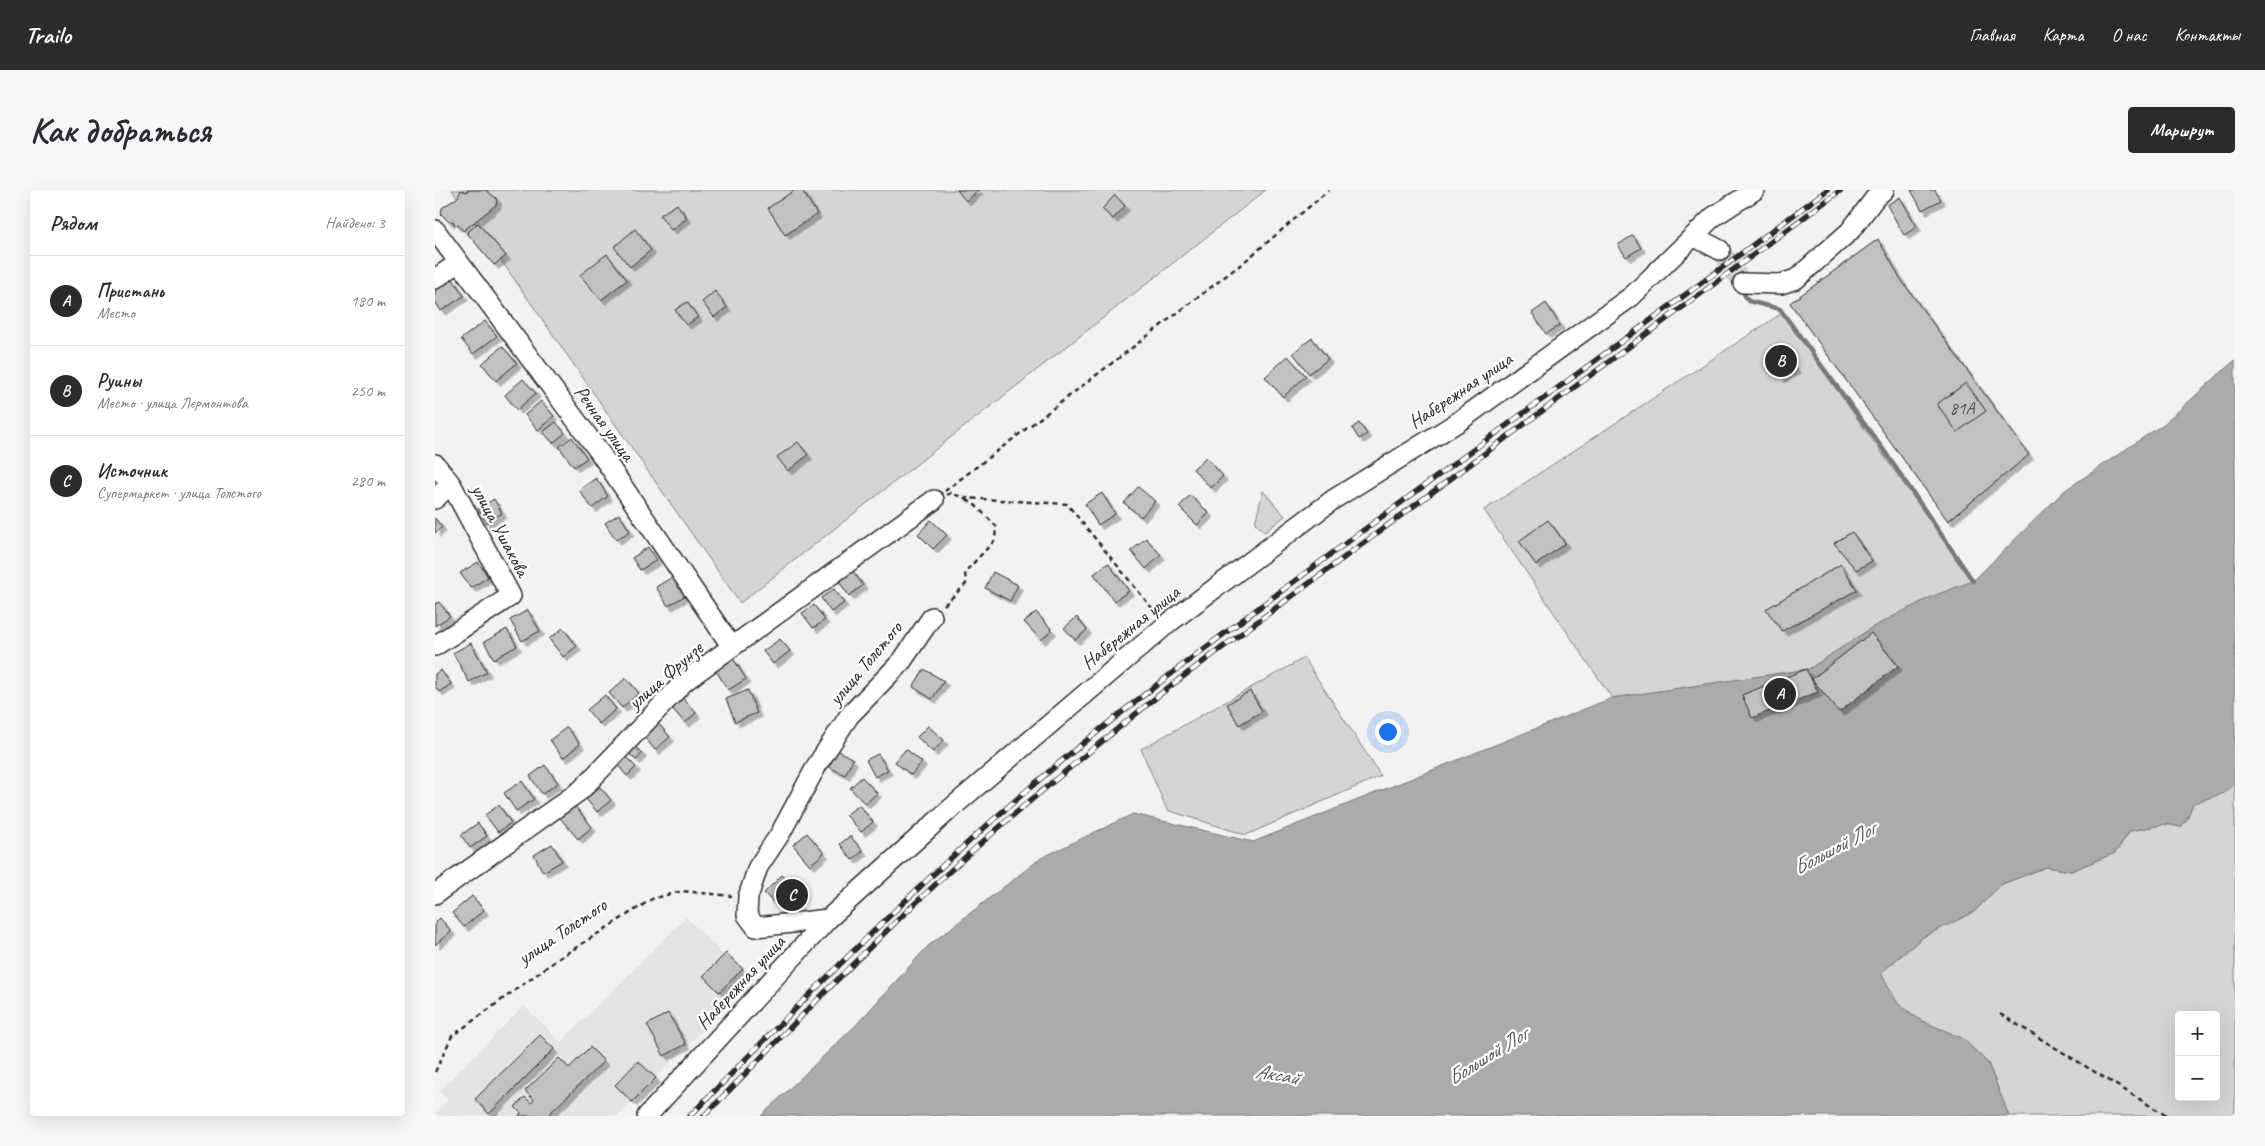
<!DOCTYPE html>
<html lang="ru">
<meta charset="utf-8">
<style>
:root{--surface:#fff;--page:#f7f7f7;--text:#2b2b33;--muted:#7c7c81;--line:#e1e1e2;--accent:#2b2b2b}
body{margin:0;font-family:Caveat,sans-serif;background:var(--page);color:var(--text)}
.controls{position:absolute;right:15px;bottom:15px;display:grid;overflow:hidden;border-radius:5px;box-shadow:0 5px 20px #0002}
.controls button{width:45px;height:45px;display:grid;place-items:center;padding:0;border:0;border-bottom:1px solid var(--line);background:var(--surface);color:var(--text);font:25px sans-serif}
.you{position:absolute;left:952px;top:541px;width:18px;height:18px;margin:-12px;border:4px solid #fff;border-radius:50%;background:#1a73e8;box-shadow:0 0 0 8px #1a73e833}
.badge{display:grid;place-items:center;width:32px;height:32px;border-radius:50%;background:var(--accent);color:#fff;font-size:16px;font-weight:700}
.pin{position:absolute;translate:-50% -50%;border:2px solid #fff;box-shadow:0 1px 5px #0006}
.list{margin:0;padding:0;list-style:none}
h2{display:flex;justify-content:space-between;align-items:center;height:65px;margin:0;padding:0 20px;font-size:21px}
h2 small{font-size:16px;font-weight:400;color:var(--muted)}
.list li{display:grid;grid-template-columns:32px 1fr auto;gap:15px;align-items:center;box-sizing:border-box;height:90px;padding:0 20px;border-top:1px solid var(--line)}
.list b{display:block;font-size:19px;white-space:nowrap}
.list p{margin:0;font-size:16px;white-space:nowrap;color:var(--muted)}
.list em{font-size:16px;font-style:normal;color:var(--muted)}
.map{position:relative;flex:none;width:1800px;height:926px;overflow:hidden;border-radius:5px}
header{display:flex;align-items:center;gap:30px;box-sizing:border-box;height:70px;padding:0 25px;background:var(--accent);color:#fff}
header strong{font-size:24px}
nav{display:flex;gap:28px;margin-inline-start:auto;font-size:18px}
.intro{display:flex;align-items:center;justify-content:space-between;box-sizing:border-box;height:120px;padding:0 30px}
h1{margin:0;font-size:35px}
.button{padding:12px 22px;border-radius:5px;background:var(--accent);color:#fff;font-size:18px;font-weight:700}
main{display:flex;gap:30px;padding:0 30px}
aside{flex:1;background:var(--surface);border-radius:5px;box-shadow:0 5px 20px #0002}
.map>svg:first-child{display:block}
.built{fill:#e3e3e3}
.green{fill:#d5d5d5;stroke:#808080;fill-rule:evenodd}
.water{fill:#ababab;stroke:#787878}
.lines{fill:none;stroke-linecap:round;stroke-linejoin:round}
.stream{stroke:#787878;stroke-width:4.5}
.building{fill:#c1c1c1;stroke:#2b2b2b;filter:url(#shadow)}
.minor-tunnel{stroke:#cacaca;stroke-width:19;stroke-dasharray:19 9;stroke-linecap:butt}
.minor-casing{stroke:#2b2b2b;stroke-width:22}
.path{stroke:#2b2b2b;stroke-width:2.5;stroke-dasharray:5 4;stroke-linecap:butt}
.minor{stroke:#fff;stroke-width:19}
.rail-casing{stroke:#2b2b2b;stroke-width:5.5}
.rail{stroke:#fff;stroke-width:4;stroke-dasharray:11;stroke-linecap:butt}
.labels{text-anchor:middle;stroke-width:4.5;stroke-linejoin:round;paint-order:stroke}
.number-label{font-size:18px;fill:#505050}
.street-label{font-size:20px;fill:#2b2b2b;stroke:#fff}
.water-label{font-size:21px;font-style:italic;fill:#585858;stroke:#fff}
</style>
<header>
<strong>Trailo</strong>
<nav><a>Главная</a><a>Карта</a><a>О нас</a><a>Контакты</a></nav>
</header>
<div class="intro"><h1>Как добраться</h1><a class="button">Маршрут</a></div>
<main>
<aside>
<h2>Рядом<small>Найдено: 3</small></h2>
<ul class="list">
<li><span class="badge">A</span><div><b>Пристань</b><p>Место</p></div><em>180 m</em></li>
<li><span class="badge">B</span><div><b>Руины</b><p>Место · улица Лермонтова</p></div><em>250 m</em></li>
<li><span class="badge">C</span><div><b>Источник</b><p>Супермаркет · улица Толстого</p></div><em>280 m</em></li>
</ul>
</aside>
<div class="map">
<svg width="1800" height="926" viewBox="0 0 1800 926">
<defs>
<filter id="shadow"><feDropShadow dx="4.5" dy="4.5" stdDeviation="0" flood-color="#0004"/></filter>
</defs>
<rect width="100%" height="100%" fill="#f2f2f2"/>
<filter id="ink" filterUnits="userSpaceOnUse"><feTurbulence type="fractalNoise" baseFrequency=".02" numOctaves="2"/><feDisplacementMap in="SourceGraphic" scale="10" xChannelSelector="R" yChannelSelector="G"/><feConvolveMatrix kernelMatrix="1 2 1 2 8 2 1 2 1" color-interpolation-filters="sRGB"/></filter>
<g filter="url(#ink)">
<path class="built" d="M 251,727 L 316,792 L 182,926 L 0,926 L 0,924 L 13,910 L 4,901 L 89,816 L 126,852 Z"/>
<path class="green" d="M 17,0 L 831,0 L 305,413 Z
M 1347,123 L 1538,391 L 1496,407 L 1438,437 L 1374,479 L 1177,508 L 1049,320 Z
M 828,301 L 850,326 L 830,342 L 820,333 Z
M 869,468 L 946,586 L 811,645 L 732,620 L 706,559 Z
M 1800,594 L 1800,926 L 1574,926 L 1553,873 L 1527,848 L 1487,831 L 1463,814 L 1446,783 L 1488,747 L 1539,722 L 1565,695 L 1611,677 L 1636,681 L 1680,663 L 1695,641 L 1731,634 L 1746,637 L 1752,629 L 1758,613 L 1789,603 ZM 1744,825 L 1781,825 L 1781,907 L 1744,907 Z"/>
<path class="water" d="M 1800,170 L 1800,594 L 1789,603 L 1758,613 L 1752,629 L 1746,637 L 1731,634 L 1695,641 L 1680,663 L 1636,681 L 1611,677 L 1565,695 L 1539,722 L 1488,747 L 1446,783 L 1463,814 L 1487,831 L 1527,848 L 1553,873 L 1574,926 L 326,926 L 421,835 L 493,756 L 606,668 L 698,624 L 818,652 L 1177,508 L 1374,479 L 1438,437 L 1496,407 L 1538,391 L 1629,301 L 1730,233 Z"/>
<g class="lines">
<path class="stream" d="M 1305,97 L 1313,111 L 1345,119 L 1450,262 L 1538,391"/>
</g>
<path class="building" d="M 26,0 L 31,2 L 33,0 L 51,0 L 62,9 L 61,15 L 28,41 L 23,35 L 20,36 L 18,31 L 14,32 L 6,24 L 7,18 L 23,7 Z
M 360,0 L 367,0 L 382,24 L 350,45 L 333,18 Z
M 522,0 L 544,0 L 531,11 Z
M 1476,0 L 1500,0 L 1506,10 L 1487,20 Z
M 680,5 L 690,16 L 678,29 L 667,19 Z
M 1465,7 L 1482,37 L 1469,45 L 1452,15 Z
M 242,14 L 252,28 L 236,40 L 225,25 Z
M 43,33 L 71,66 L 59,75 L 32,43 Z
M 200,39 L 216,60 L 195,77 L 179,57 Z
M 1198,45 L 1206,58 L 1191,67 L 1183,55 Z
M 1443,49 L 1467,91 L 1594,265 L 1513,331 L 1355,113 Z
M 172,64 L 192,90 L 166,110 L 145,85 Z
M 18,89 L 29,106 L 6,121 L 0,111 L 0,101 Z
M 280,101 L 292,117 L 279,127 L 267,112 Z
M 252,112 L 263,127 L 251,135 L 240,120 Z
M 1111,113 L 1125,135 L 1111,144 L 1097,123 Z
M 50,131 L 62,146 L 38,164 L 26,149 Z
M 877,148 L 893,169 L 874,184 L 858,163 Z
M 67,156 L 82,173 L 61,191 L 47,174 Z
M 1346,156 L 1361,179 L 1346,188 L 1331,164 Z
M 853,166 L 871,186 L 848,207 L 830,187 Z
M 88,189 L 101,203 L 82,220 L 70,205 Z
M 1531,193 L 1551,221 L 1522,242 L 1502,214 Z
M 106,211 L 119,226 L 103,240 L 90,225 Z
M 121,232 L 130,243 L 118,253 L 108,242 Z
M 924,233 L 932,244 L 924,249 L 917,238 Z
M 137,247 L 152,268 L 139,277 L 124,257 Z
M 363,252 L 373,265 L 353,281 L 342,267 Z
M 771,267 L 788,286 L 776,298 L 758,279 Z
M 161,288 L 173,306 L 157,318 L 144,300 Z
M 703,297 L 720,311 L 706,327 L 689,313 Z
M 667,303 L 680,324 L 663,335 L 650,314 Z
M 755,305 L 774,323 L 762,335 L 744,317 Z
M 59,309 L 67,323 L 51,333 L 43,319 Z
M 184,324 L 195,341 L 181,350 L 170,333 Z
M 0,328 L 7,337 L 0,343 Z
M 496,330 L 512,345 L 498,359 L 483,344 Z
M 1113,330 L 1130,353 L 1101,375 L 1084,351 Z
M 1417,342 L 1437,371 L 1421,380 L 1399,353 Z
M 711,348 L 726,365 L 711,379 L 696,361 Z
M 213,357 L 222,370 L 205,380 L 197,368 Z
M 43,372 L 53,387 L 36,398 L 25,383 Z
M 673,373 L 694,401 L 679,411 L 659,384 Z
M 1406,374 L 1422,400 L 1347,441 L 1331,419 Z
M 417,380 L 428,395 L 414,406 L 403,390 Z
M 558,382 L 583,395 L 575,411 L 550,398 Z
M 239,386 L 251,405 L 233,416 L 221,397 Z
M 399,399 L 409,413 L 396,422 L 386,408 Z
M 4,412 L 15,426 L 0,436 L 0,414 Z
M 379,415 L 390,430 L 378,438 L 367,423 Z
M 93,420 L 105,441 L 87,451 L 75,430 Z
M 601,422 L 617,440 L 606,450 L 589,432 Z
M 642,427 L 652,440 L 640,450 L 629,438 Z
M 128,438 L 142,456 L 128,467 L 114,449 Z
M 72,439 L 82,456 L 59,469 L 49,452 Z
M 1436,443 L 1463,476 L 1404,522 L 1377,489 Z
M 345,449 L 355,461 L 338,474 L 328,461 Z
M 36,453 L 52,482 L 34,492 L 18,463 Z
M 298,468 L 311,489 L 293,500 L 280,479 Z
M 489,479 L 509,491 L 497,509 L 478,497 Z
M 1371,479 L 1383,502 L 1317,528 L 1307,505 Z
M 6,480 L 16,494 L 4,502 L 0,496 L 0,484 Z
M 191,488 L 204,503 L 187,518 L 174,503 Z
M 313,500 L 322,523 L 300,532 L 291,509 Z
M 815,501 L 827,521 L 804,535 L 792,514 Z
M 170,505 L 181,519 L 164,534 L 152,520 Z
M 246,506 L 261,523 L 250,533 L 235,516 Z
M 221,531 L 235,547 L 220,560 L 206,543 Z
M 493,536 L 509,550 L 498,562 L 482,547 Z
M 132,537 L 145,554 L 128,568 L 115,550 Z
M 197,554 L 207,563 L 201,570 L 191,561 Z
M 471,559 L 487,572 L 476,585 L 460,572 Z
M 402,560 L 418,569 L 410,585 L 394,577 Z
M 443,564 L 453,580 L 440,587 L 431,570 Z
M 189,565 L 201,577 L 192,586 L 181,573 Z
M 110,575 L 123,593 L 107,604 L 95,586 Z
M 427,587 L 442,603 L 430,614 L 415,598 Z
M 87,591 L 99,609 L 81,621 L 69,603 Z
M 165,597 L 176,610 L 162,622 L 151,609 Z
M 64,615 L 76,633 L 63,642 L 50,625 Z
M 424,615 L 438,632 L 426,642 L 411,625 Z
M 140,616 L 157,637 L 143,649 L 125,628 Z
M 43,633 L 52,646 L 35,658 L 26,645 Z
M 372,643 L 389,663 L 375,675 L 358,655 Z
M 415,646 L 428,661 L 417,670 L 405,654 Z
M 117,654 L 127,671 L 108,682 L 99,665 Z
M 347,685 L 365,703 L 347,721 L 329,703 Z
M 37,706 L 49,720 L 29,737 L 17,723 Z
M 5,728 L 16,741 L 0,755 L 0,733 Z
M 291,763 L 308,779 L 284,802 L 268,786 Z
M 233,823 L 251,854 L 229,866 L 212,835 Z
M 105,845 L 119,859 L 54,924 L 40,909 Z
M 155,857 L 169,871 L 112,926 L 84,926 L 86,923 L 80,917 L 90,907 L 96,913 L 99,910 L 90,901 L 124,868 L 134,878 Z
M 203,871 L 221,888 L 197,912 L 180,895 Z"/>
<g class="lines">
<path class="minor-tunnel" d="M 1285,60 L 1308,93"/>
<g class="minor-casing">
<path id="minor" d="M 0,40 L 163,260 L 297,457
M 1260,47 L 1285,60
M 0,89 L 23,73
M 1308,93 L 1346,94 L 1361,89 L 1415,41 L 1440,8 L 1449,0
M 0,274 L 16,294 L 76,406 L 0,456
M 0,309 L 16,294
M 0,704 L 146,600 L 250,491 L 499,310
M 393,729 L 321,737 L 312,725 L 313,707 L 323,677 L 345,644 L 382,575 L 414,526 L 467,471 L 497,427
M 212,926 L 393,729 L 514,620 L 731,435 L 899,309 L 1023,232 L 1197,106 L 1278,27 L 1320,0"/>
</g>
<path class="path" d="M 510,301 L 809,72 L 894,0
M 512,305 L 516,303 L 529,308 L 632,314 L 721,423
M 509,415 L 531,394 L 530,382 L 560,350 L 561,336 L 540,315 L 531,309
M 1565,824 L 1732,926
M 0,882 L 17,846 L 123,769 L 217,709 L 247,701 L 297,706"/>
<use href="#minor" class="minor"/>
<g class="rail-casing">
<path id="rail" d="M 255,926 C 379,799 503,672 640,560 C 718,496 799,436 880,376 C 1050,250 1222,127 1392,0
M 269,926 C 341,853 411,778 486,708 C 565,633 650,565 734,497 L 1406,0"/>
</g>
<use href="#rail" class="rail"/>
</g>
</g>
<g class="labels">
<g class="number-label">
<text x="1527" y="224">81А</text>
</g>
<g class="street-label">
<text transform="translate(1025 200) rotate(-34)" y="7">Набережная улица</text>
<text transform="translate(170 233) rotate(54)" y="7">Речная улица</text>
<text transform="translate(66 340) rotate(62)" y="7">улица Ушакова</text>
<text transform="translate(695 437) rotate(-39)" y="7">Набережная улица</text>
<text transform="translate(430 473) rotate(-50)" y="7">улица Толстого</text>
<text transform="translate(230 485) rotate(-41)" y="7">улица Фрунзе</text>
<text transform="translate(127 741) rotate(-34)" y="7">улица Толстого</text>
<text transform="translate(305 792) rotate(-47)" y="7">Набережная улица</text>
</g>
<g class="water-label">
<text transform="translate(1399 658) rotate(-28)" y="7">Большой Лог</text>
<text transform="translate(1052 866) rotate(-32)" y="7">Большой Лог</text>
<text transform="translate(842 884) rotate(10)" y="7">Аксай</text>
</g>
</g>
</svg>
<div class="controls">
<button>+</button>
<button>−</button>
</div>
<div class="you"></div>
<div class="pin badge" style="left:1345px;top:504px">A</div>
<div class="pin badge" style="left:1346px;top:171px">B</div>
<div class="pin badge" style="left:357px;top:705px">C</div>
</div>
</main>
